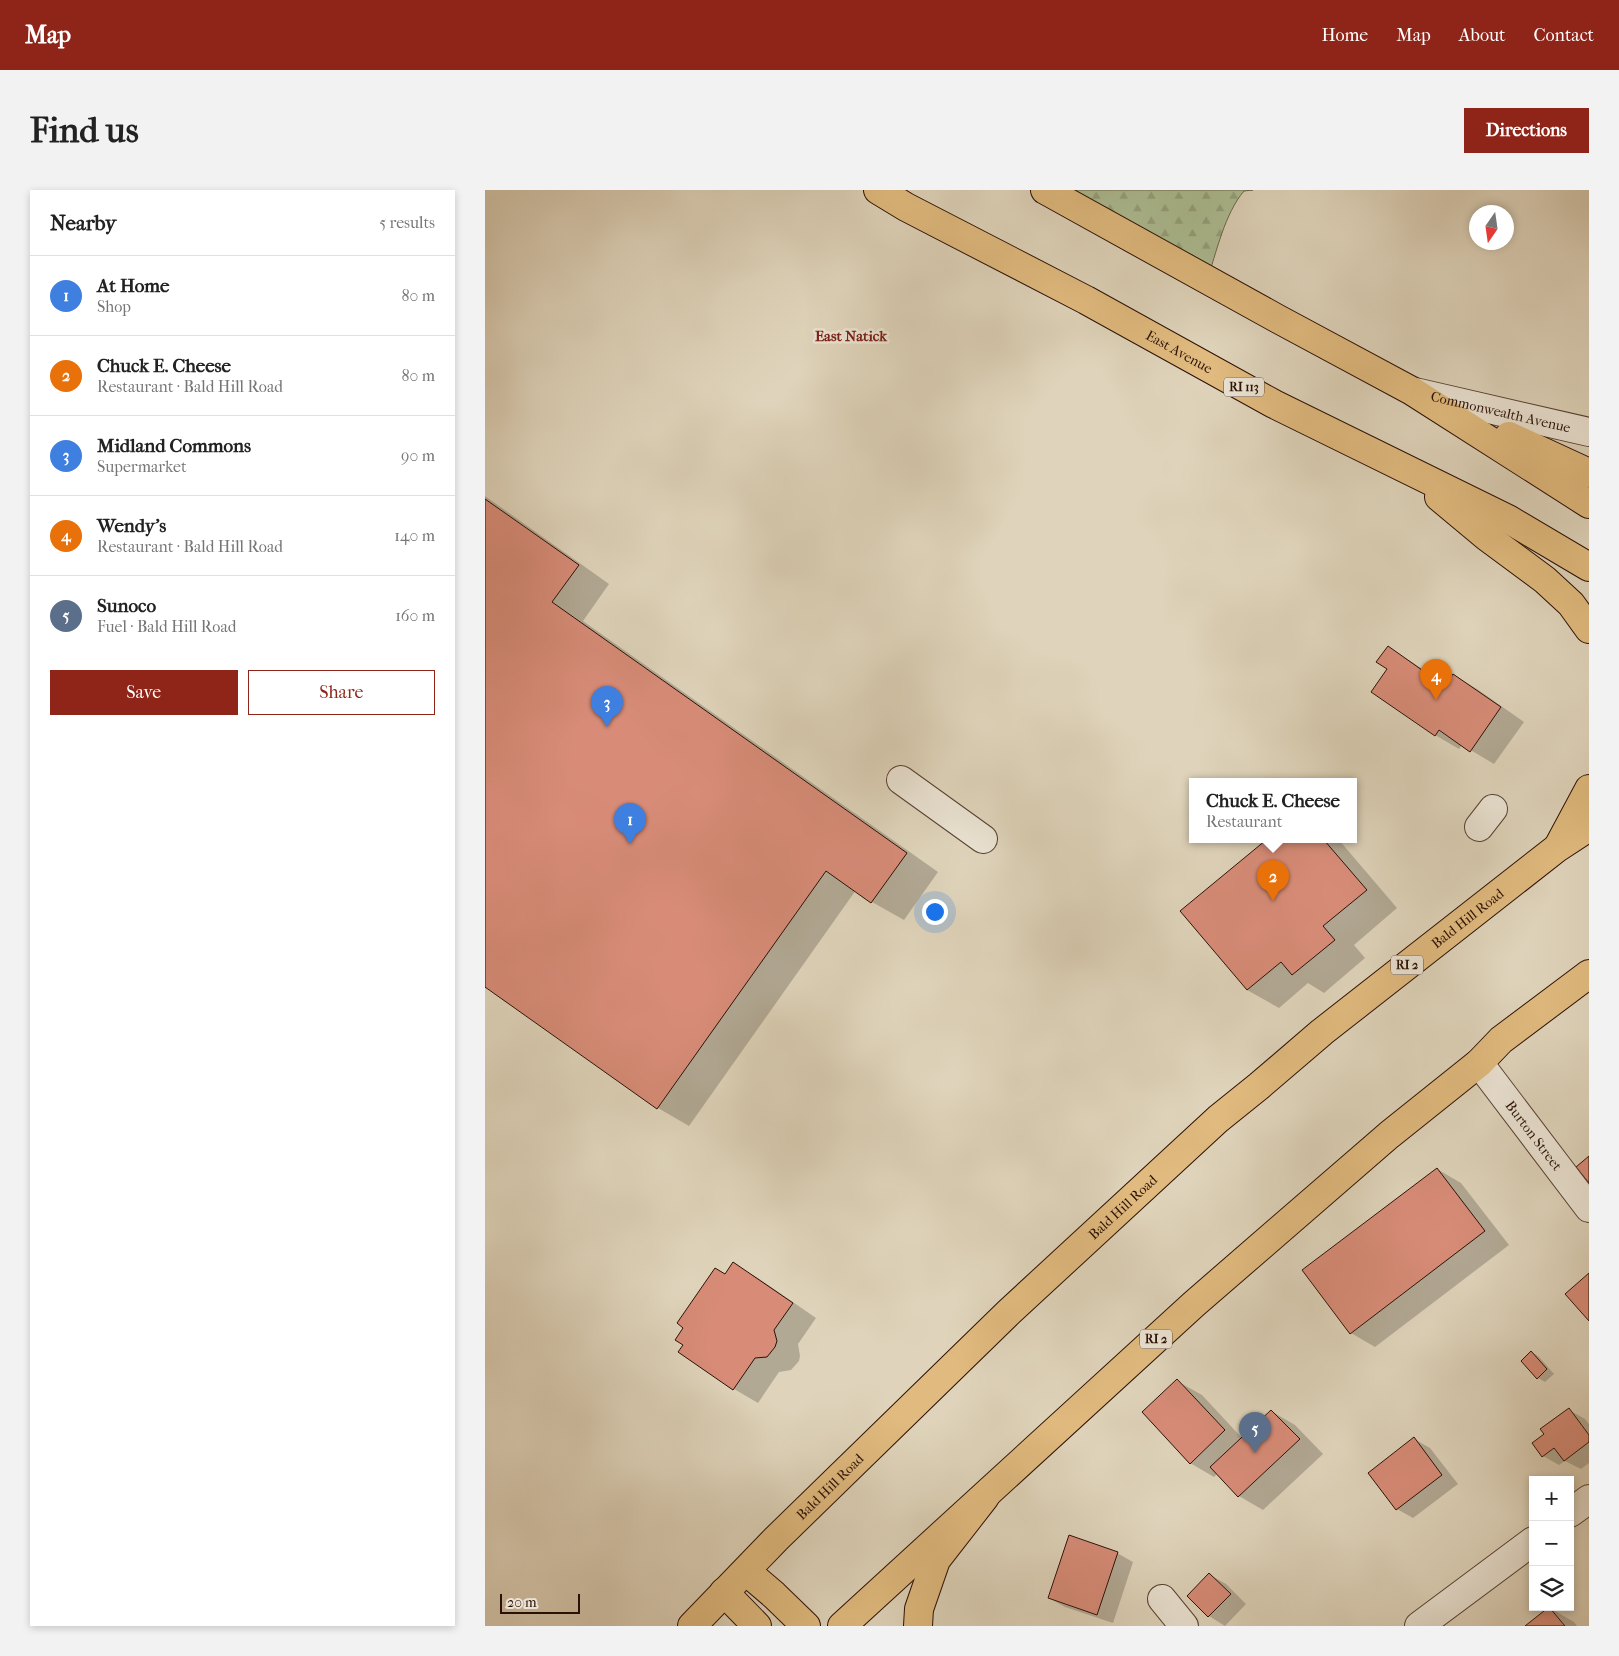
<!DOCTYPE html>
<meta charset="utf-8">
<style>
:root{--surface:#fff;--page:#f2f2f2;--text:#222;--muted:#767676;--line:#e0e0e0;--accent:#8f2418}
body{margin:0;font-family:"IM FELL French Canon",serif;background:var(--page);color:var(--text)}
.controls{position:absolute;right:15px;bottom:15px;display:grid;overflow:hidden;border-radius:0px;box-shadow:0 2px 8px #0003}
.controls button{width:45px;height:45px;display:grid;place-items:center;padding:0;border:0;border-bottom:1px solid var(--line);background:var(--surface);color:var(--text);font:25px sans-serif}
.compass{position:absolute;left:984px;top:15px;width:45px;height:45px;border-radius:50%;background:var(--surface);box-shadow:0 2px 8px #0003;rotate:193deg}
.scale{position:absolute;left:15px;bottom:12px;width:80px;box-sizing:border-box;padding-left:5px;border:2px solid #2b1006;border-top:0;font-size:14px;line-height:18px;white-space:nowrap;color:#2b1006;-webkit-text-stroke:4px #eae3d3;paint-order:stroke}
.you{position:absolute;left:449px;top:721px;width:18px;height:18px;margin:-12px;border:4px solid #fff;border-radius:50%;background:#1a73e8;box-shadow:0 0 0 8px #1a73e833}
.badge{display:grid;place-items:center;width:32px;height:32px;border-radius:50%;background:var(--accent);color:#fff;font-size:16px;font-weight:700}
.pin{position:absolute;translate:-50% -41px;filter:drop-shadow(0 1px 2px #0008)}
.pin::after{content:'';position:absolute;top:26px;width:18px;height:15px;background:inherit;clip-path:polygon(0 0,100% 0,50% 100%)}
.popup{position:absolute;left:704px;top:588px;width:168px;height:65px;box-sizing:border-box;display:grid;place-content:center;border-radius:0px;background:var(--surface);filter:drop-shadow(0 1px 4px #0005);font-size:16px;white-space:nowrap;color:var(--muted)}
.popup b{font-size:19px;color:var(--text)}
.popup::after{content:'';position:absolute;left:50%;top:100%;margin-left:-10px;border:10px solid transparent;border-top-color:var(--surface)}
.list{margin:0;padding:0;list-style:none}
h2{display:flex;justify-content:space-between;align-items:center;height:65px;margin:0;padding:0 20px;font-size:21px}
h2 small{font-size:16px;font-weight:400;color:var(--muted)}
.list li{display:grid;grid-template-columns:32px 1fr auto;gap:15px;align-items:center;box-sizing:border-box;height:80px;padding:0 20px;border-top:1px solid var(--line)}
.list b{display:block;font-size:19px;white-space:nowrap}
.list p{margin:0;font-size:16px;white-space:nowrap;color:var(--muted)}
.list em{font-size:16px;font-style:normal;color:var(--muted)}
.actions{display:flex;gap:10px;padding:15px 20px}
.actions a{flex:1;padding:11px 0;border:1px solid var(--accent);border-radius:0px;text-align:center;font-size:18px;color:var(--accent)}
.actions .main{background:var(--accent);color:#fff}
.icon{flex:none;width:28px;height:28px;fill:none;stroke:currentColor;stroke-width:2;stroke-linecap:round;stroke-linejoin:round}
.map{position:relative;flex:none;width:1104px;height:1436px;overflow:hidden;border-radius:0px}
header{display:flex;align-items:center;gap:30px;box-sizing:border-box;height:70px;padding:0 25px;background:var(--accent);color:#fff}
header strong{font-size:24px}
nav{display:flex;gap:28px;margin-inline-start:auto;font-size:18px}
.intro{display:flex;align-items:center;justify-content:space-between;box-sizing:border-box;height:120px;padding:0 30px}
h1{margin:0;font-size:35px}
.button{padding:12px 22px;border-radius:0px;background:var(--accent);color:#fff;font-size:18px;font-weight:700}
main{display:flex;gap:30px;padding:0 30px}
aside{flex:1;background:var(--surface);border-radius:0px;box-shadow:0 2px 8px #0003}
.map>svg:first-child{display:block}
.forest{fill:url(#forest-firs);stroke:#6c674d}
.shadow{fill:#0003}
.building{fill:#d88c78;stroke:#2b1006}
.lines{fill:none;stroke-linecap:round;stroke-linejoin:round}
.minor-casing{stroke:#584133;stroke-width:30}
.major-casing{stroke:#2b1006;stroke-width:30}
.highway-casing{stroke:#2b1006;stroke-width:30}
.minor{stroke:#eae3d3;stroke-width:28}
.major{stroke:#e0ba7e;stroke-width:28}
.highway{stroke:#e0ba7e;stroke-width:28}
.labels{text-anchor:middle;stroke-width:5;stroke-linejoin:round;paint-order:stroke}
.shield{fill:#eae3d3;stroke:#644f44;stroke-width:1}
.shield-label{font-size:12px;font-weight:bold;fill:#2b1006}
.street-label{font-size:14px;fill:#2b1006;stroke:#eae3d3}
.neighbourhood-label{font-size:15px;font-weight:bold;fill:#7a1f14;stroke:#eae3d3}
</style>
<header>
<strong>Map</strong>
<nav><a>Home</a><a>Map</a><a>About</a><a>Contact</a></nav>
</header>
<div class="intro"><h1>Find us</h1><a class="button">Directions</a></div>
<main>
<aside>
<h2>Nearby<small>5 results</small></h2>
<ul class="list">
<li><span class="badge" style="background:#3f7fe0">1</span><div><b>At Home</b><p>Shop</p></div><em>80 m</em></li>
<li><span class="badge" style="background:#e8710a">2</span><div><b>Chuck E. Cheese</b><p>Restaurant · Bald Hill Road</p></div><em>80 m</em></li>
<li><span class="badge" style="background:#3f7fe0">3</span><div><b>Midland Commons</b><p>Supermarket</p></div><em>90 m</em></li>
<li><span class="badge" style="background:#e8710a">4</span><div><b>Wendy's</b><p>Restaurant · Bald Hill Road</p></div><em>140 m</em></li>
<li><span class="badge" style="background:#5c6f8a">5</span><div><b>Sunoco</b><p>Fuel · Bald Hill Road</p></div><em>160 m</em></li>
</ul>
<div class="actions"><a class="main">Save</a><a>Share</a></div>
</aside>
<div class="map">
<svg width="1104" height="1436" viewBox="0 0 1104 1436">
<defs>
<pattern id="forest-firs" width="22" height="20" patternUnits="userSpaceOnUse" patternTransform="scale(1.25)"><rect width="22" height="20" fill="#adbe94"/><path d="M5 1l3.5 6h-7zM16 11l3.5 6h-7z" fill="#95a27e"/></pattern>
</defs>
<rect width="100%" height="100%" fill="#dfd4bb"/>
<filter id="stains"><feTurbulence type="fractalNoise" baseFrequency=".004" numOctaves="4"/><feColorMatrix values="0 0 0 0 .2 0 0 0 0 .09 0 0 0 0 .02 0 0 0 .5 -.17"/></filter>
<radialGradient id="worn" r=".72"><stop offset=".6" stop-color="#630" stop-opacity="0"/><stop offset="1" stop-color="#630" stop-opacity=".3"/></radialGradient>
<path class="forest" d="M 552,0 L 768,0 L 759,1 C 740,23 731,63 722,91 Z"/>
<path class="shadow" d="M 0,306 L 124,394 L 98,431 L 453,682 L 419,730 L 387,712 L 371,700 L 204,936 L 173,918 L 0,796 Z
M 903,458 L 927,472 L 961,496 L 968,485 L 992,499 L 1039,532 L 1009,574 L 977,555 L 974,559 L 950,545 L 904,479 Z
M 783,650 L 854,650 L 912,718 L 869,755 L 880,768 L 839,803 L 823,793 L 794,818 L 762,800 L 697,721 Z
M 952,979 L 976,993 L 1024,1055 L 890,1157 L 866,1143 Z
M 249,1074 L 273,1088 L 331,1128 L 313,1154 L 315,1166 L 314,1171 L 306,1180 L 294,1182 L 273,1213 L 249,1199 L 241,1085 Z
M 1047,1162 L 1054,1167 L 1069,1184 L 1060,1192 L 1053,1188 Z
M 692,1191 L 717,1205 L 757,1248 L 786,1221 L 810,1235 L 838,1264 L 778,1320 L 754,1306 L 732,1284 L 729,1287 L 705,1273 Z
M 1084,1220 L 1100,1229 L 1104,1234 L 1104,1273 L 1096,1279 L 1080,1271 L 1074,1275 L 1058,1266 L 1061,1244 Z
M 929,1249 L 945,1258 L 973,1294 L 928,1328 L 912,1319 Z
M 632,1363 L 648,1372 L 628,1433 L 580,1417 L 564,1408 Z
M 725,1385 L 741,1394 L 761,1414 L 740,1436 L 724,1426 Z
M 1065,1418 L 1089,1432 L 1092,1436 L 1042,1436 Z"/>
<path class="building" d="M 0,309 L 94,375 L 67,412 L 422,663 L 386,713 L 341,681 L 172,919 L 0,797 Z
M 903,456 L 944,485 L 941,489 L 956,500 L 968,484 L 1016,517 L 985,562 L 954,540 L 950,546 L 886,502 L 902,479 L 891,472 Z
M 781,650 L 839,650 L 882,700 L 838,736 L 850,750 L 807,785 L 796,772 L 762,800 L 695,721 Z
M 1104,966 L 1104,993 L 1091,977 Z
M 952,978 L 1000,1041 L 865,1144 L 817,1080 Z
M 248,1072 L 308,1113 L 289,1140 L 292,1151 L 290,1157 L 282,1167 L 270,1168 L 248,1200 L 193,1162 L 198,1155 L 190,1150 L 198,1138 L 192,1133 L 230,1078 L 240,1084 Z
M 1104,1083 L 1104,1131 L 1080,1104 Z
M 1046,1161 L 1062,1179 L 1052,1189 L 1036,1171 Z
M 692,1189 L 740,1240 L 705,1274 L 657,1222 Z
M 1084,1218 L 1104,1245 L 1104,1252 L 1079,1271 L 1069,1258 L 1057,1267 L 1047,1253 L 1059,1244 L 1055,1239 Z
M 786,1220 L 815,1249 L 753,1307 L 725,1277 Z
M 929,1247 L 957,1285 L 911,1320 L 883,1283 Z
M 584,1345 L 633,1362 L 612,1425 L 563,1408 Z
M 724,1383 L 746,1404 L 723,1427 L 702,1406 Z
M 1064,1417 L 1080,1436 L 1040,1436 Z"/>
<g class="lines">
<g class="minor-casing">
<g id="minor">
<path id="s1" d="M 930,202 L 1104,242"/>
<path d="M 416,590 L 498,649"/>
<path d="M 994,637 L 1008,619"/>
<path id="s2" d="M 994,873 L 1104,1018"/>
<path d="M 1085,1323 L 1104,1309"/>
<path d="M 677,1409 L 699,1436"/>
<path d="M 934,1436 L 1048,1351"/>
</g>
</g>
<g class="major-casing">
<g id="major">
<path id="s3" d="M 393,0 L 421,17 L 601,110 L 789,214 L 1023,329 L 1104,377"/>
<path d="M 560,0 L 793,129 L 927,201 L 1104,314"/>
<path d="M 1024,246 L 1104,283"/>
<path d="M 954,307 L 1002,347 L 1060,390 L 1086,414 L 1104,439"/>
<path d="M 1074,655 L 1104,599"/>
<path id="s4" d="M 207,1436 L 291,1349 L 524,1122 L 733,929 L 774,896 L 837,842 L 1072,658 L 1104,637"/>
<path d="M 357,1436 L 709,1114 L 904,945 L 994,873 L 1016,850 L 1104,784"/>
</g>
</g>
<g class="highway-casing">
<path id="highway" d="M 261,1381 L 289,1405 L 321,1436
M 239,1402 L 272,1436
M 433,1436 L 434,1419 L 451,1370 L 500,1307"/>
</g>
<use href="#minor" class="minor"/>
<use href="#major" class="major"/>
<use href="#highway" class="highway"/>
</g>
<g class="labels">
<g class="shield">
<rect x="739" y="187.5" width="40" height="19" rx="4"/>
<rect x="906" y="765.5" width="32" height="19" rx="4"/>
<rect x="655" y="1139.5" width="32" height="19" rx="4"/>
</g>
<g class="shield-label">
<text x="759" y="201">RI 113</text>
<text x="922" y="779">RI 2</text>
<text x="671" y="1153">RI 2</text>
</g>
<g class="street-label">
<text dy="5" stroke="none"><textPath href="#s3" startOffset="342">East Avenue</textPath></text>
<text dy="5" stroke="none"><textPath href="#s1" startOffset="88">Commonwealth Avenue</textPath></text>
<text dy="5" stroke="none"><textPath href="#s4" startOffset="1051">Bald Hill Road</textPath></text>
<text dy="5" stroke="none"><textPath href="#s2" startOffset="91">Burton Street</textPath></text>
<text dy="5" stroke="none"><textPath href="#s4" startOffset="601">Bald Hill Road</textPath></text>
<text dy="5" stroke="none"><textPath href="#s4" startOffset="196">Bald Hill Road</textPath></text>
</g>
<g class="neighbourhood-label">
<text x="366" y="151">East Natick</text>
</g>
</g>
<rect width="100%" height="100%" filter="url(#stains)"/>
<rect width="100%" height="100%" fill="url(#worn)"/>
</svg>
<div class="controls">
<button>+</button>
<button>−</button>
<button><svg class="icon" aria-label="layers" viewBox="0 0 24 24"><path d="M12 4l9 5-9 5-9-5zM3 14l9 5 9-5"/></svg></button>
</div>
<svg class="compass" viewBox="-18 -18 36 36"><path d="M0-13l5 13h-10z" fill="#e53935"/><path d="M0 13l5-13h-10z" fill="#767676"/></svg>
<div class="scale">20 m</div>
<div class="you"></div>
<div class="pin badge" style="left:145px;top:654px;background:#3f7fe0">1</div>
<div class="pin badge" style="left:788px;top:711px;background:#e8710a">2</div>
<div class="popup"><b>Chuck E. Cheese</b>Restaurant</div>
<div class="pin badge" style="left:122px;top:537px;background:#3f7fe0">3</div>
<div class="pin badge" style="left:951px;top:510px;background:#e8710a">4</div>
<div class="pin badge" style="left:770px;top:1263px;background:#5c6f8a">5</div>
</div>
</main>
